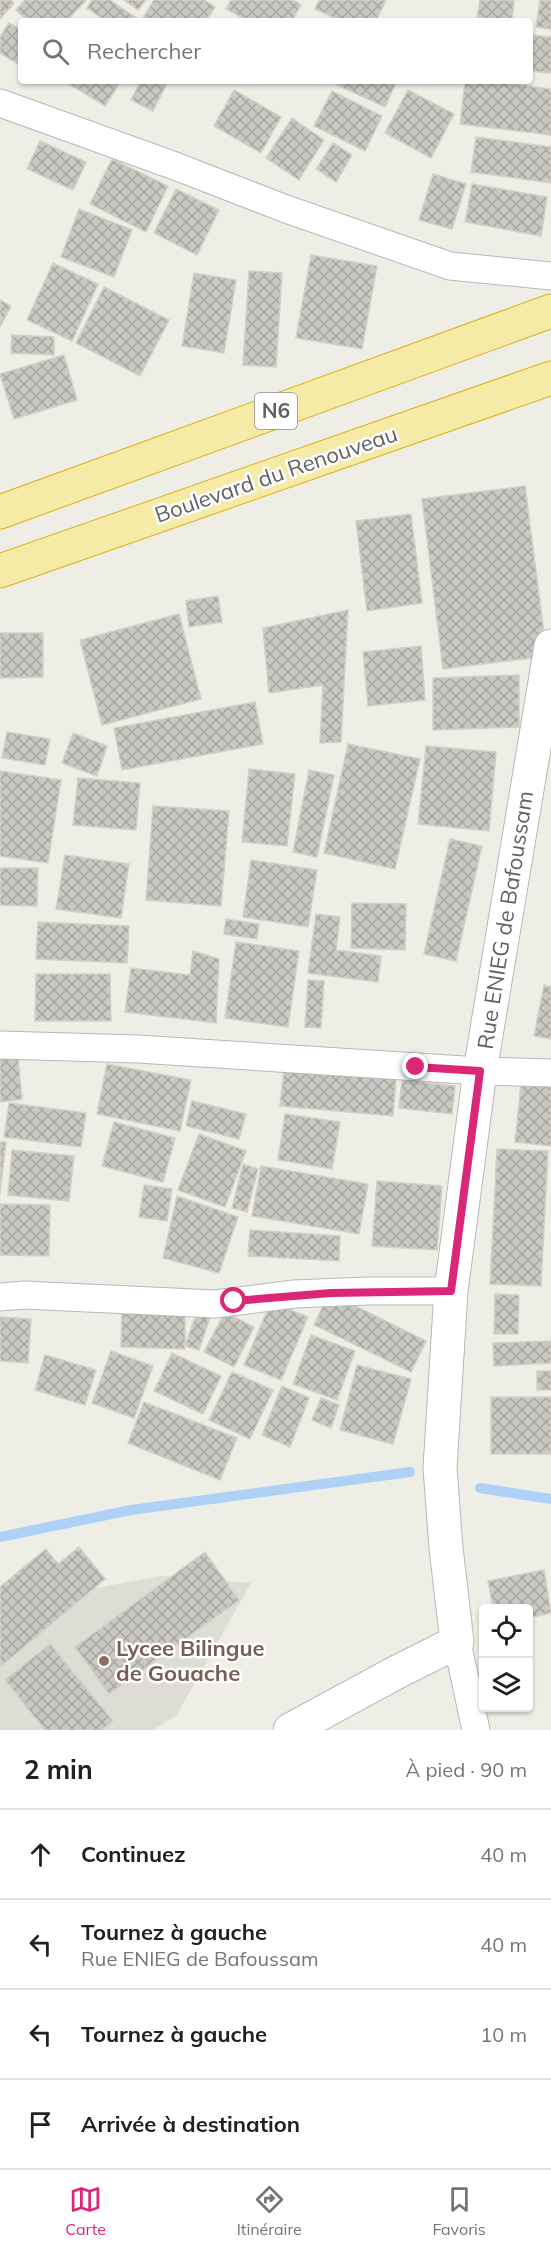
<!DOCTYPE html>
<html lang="fr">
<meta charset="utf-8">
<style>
:root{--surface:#fff;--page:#f6f6f6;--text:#202124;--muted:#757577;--line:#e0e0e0;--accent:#db2777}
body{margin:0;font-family:Mulish,sans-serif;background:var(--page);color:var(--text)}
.controls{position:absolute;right:18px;bottom:18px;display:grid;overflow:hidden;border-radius:6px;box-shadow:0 2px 4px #0004}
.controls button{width:54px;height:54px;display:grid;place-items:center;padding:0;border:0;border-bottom:2px solid var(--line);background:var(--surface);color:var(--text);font:30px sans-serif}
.stop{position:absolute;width:18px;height:18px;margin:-14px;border:4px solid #db2777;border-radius:50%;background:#fff}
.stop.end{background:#db2777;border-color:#fff;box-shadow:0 2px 6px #0008}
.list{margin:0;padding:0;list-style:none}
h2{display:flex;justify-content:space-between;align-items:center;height:78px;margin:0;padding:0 24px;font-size:26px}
h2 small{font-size:20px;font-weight:400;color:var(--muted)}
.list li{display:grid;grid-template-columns:39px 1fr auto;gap:18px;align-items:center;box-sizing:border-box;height:90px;padding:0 24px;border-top:2px solid var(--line)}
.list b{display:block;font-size:22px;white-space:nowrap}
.list p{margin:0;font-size:20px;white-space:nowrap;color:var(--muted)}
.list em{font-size:20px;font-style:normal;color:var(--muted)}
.icon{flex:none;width:33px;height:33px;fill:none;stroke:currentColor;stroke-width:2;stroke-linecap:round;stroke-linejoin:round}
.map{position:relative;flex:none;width:551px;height:1730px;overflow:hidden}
.search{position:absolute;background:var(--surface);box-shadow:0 2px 4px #0004;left:18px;right:18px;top:18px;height:66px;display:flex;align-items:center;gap:15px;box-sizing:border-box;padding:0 21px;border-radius:6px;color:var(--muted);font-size:22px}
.sheet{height:438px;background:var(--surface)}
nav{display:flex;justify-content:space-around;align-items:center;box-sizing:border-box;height:84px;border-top:2px solid var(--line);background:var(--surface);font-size:16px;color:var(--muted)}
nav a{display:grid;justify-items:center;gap:3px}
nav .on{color:var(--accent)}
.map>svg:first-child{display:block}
.education{fill:#deddd5}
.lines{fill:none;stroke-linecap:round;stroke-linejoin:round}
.stream{stroke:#aed1f7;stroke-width:10}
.building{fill:url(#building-cross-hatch);stroke:#d3d0c5;stroke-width:1.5}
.minor-casing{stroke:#b6b8bc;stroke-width:29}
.tertiary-casing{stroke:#b6b8bc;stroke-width:35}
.trunk-casing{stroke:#dfb116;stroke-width:35}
.minor{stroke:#fff;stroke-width:27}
.tertiary{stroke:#fff;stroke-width:33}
.trunk{stroke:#f5eba6;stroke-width:33}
.route{stroke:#db2777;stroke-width:8}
.education-dot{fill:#8d6e63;stroke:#fff;stroke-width:2}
.labels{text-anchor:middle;stroke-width:5;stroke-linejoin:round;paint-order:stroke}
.shield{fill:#fff;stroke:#8e9093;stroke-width:1.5}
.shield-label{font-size:21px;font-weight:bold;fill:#5e6165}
.street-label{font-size:22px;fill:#5e6165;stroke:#fff}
.education-label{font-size:22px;font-weight:bold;fill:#785e54;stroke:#fff;text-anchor:start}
</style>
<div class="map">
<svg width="551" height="1730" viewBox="0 0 551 1730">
<defs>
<pattern id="building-cross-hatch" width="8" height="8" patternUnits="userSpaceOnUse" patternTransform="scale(1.5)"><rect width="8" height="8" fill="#cac8c3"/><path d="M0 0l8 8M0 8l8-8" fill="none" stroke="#a7a6a2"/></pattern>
</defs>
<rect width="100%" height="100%" fill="#efeee6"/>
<path class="education" d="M 161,1576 L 251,1583 L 176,1716 L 153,1730 L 0,1730 L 0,1606 Z"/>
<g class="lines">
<path class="stream" d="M 480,1488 L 551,1499
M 0,1537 L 131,1510 L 410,1472"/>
</g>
<path class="building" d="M 0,0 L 11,0 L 14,3 L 0,19 Z
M 25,0 L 86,0 L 67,21 L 28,21 L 16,10 Z
M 92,0 L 110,0 L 141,21 L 106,21 L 87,8 Z
M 124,0 L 146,0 L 138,10 Z
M 154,0 L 204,0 L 215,7 L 206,21 L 148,21 L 143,18 Z
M 231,0 L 293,0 L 301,5 L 292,21 L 248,21 L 226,9 Z
M 319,0 L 386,0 L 376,21 L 340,21 L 315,9 Z
M 480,0 L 514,0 L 512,21 L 477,18 Z
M 540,0 L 551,0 L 551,29 L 536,27 Z
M 9,23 L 21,30 L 21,66 L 0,53 L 0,37 Z
M 530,35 L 551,37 L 551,73 L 530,71 Z
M 64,81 L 121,81 L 105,106 Z
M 141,81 L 168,81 L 153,111 L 131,100 Z
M 339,81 L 397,81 L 385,107 L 337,85 Z
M 465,81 L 488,81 L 551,89 L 551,135 L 460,124 Z
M 234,90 L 281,117 L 261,153 L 214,126 Z
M 408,90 L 454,114 L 431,158 L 385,133 Z
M 332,91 L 382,116 L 365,151 L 314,126 Z
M 292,118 L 324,140 L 299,180 L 266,158 Z
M 476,137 L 551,147 L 551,183 L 471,172 Z
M 40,141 L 86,162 L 73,190 L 27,169 Z
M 333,143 L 352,155 L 336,182 L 316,169 Z
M 112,159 L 168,186 L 146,232 L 90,204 Z
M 433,174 L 466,184 L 452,229 L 419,220 Z
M 472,184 L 547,197 L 541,236 L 465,222 Z
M 176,189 L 219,210 L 197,255 L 154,233 Z
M 79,209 L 132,230 L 114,277 L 61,257 Z
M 311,255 L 377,266 L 362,349 L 296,338 Z
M 53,263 L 98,284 L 72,341 L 27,320 Z
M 249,271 L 282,273 L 276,367 L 243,365 Z
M 194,273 L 236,280 L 224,353 L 182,346 Z
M 104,287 L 169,320 L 140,376 L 76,343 Z
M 0,300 L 11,306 L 0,327 Z
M 12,335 L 54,337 L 54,355 L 11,353 Z
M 64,355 L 77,400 L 14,419 L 0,374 Z
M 525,486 L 547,656 L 443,669 L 422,499 Z
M 411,514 L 422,603 L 367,611 L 356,521 Z
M 218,596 L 222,622 L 189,627 L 186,601 Z
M 348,610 L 341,742 L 320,743 L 323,685 L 269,693 L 263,628 Z
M 179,614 L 201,699 L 102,725 L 80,640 Z
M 0,633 L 43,633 L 43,677 L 0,678 Z
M 421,646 L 425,700 L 368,706 L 363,652 Z
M 519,675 L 519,727 L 433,730 L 433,678 Z
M 255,702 L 263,744 L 122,770 L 114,728 Z
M 7,732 L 50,739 L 45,765 L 2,758 Z
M 73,733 L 107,746 L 97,776 L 62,763 Z
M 348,744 L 420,759 L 395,869 L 324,853 Z
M 426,746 L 496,752 L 489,831 L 418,824 Z
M 249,769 L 295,774 L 287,846 L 242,842 Z
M 309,770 L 334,775 L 317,857 L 293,852 Z
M 0,771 L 61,780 L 48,863 L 0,856 Z
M 78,778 L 140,783 L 136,830 L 73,825 Z
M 153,806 L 229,811 L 221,906 L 146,900 Z
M 450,839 L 482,846 L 456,961 L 424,954 Z
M 65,855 L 129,864 L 121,918 L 56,909 Z
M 251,860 L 317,870 L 308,927 L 243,917 Z
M 0,868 L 38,868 L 37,906 L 0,905 Z
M 352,903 L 406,904 L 405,950 L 351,948 Z
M 316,914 L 340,917 L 336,950 L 381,956 L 378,982 L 308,973 Z
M 226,919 L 259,924 L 257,939 L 224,934 Z
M 38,922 L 129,926 L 127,963 L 36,959 Z
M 236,942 L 299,951 L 288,1027 L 225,1018 Z
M 193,951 L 219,959 L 216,1023 L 125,1012 L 131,968 L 190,975 Z
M 36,974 L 110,974 L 111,1021 L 35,1021 Z
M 308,980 L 324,981 L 321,1028 L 305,1027 Z
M 544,985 L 551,987 L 551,1039 L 534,1036 Z
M 18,1057 L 22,1099 L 0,1102 L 0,1059 Z
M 107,1064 L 191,1080 L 180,1131 L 97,1114 Z
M 284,1068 L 396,1079 L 393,1116 L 280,1106 Z
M 522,1075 L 551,1078 L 551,1146 L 515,1142 Z
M 402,1080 L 455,1086 L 452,1114 L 399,1108 Z
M 192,1101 L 246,1114 L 239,1139 L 186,1126 Z
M 9,1103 L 86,1113 L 81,1147 L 4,1137 Z
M 285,1114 L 340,1122 L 332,1169 L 278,1160 Z
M 114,1122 L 175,1138 L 163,1182 L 102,1166 Z
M 199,1134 L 246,1151 L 225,1207 L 178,1190 Z
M 0,1142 L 6,1142 L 0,1194 Z
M 497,1149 L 548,1151 L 541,1286 L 490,1284 Z
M 12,1150 L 74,1156 L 69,1201 L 8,1195 Z
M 243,1164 L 258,1169 L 247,1212 L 232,1208 Z
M 261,1166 L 368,1184 L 359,1234 L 252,1216 Z
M 377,1181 L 442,1186 L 437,1250 L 372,1246 Z
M 144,1185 L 172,1189 L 167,1221 L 139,1217 Z
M 177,1196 L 238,1217 L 219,1273 L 163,1258 Z
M 0,1204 L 50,1205 L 49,1256 L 0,1255 Z
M 250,1230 L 340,1236 L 339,1261 L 248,1256 Z
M 329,1293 L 426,1341 L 411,1372 L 314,1325 Z
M 495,1294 L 519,1295 L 518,1334 L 494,1334 Z
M 271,1302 L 308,1317 L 281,1380 L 244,1365 Z
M 198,1309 L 211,1314 L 199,1350 L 185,1346 Z
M 122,1311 L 185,1312 L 185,1349 L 121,1347 Z
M 225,1312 L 254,1327 L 234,1367 L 204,1352 Z
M 0,1317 L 31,1319 L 28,1363 L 0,1361 Z
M 311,1335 L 355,1351 L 337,1400 L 293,1384 Z
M 551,1341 L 551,1363 L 494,1366 L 493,1343 Z
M 111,1351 L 153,1366 L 134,1418 L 92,1403 Z
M 172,1353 L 221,1376 L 203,1414 L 154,1391 Z
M 45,1355 L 96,1370 L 85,1405 L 35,1390 Z
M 357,1365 L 411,1379 L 393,1444 L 340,1430 Z
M 537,1371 L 551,1371 L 551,1390 L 537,1390 Z
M 232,1372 L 273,1390 L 250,1439 L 209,1420 Z
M 282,1386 L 309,1398 L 290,1447 L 262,1435 Z
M 491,1397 L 551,1397 L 551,1454 L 491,1454 Z
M 321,1398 L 339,1405 L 331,1428 L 312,1420 Z
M 144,1402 L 237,1438 L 220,1480 L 128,1443 Z
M 79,1547 L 105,1579 L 0,1667 L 0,1587 L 46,1549 L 58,1564 Z
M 205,1552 L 239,1600 L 109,1694 L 75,1647 Z
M 544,1570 L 551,1613 L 528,1618 L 528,1608 L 493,1608 L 488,1581 Z
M 50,1644 L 113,1721 L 102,1730 L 45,1730 L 5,1680 Z"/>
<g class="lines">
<g class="minor-casing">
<path id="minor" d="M 0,103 L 175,166 L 286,209 L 450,266 L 551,276
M 0,1045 L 138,1049 L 480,1071 L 551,1073
M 0,1297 L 24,1295 L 215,1304 L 294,1294 L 368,1291 L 451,1291
M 457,1642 L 476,1730"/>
</g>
<g class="tertiary-casing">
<path id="tertiary" d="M 290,1730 L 399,1671 L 457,1642 L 446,1548 L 440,1468 L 451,1291 L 480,1071 L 551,646"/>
</g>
<g class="trunk-casing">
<path id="trunk" d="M 0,512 L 551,311
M 0,571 L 551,378"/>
</g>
<use href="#minor" class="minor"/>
<use href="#tertiary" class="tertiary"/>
<use href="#trunk" class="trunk"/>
</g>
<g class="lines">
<path class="route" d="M 234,1301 L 331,1293 L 451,1291 L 480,1071 L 416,1067"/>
</g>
<circle class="education-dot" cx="104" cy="1661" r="6"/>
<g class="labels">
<rect class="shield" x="255" y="393" width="42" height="36" rx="4.5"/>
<g class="shield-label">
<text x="276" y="418">N6</text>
</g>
<g class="street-label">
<text transform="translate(276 474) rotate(-19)" y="8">Boulevard du Renouveau</text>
<text transform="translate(505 920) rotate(-81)" y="8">Rue ENIEG de Bafoussam</text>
</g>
<g class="education-label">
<text x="116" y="1656">Lycee Bilingue<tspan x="116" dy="25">de Gouache</tspan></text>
</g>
</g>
</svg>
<div class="controls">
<button><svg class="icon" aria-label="locate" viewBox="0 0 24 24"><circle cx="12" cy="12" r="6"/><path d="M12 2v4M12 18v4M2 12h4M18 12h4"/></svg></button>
<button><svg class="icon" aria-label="layers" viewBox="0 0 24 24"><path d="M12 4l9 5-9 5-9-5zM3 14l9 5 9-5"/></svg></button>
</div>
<div class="stop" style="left:234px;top:1301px"></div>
<div class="stop end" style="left:416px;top:1067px"></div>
<div class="search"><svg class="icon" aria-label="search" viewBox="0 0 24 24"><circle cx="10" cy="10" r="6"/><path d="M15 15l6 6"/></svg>Rechercher</div>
</div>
<section class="sheet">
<h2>2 min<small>À pied · 90 m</small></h2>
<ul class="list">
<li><svg class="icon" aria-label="ahead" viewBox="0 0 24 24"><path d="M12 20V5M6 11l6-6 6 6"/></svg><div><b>Continuez</b></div><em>40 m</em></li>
<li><svg class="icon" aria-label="left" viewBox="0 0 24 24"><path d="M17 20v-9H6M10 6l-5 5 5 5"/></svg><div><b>Tournez à gauche</b><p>Rue ENIEG de Bafoussam</p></div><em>40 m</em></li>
<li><svg class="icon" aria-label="left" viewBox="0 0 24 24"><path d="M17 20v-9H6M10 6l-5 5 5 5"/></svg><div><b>Tournez à gauche</b></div><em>10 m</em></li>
<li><svg class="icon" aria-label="arrive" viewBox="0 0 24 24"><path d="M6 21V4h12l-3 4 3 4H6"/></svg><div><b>Arrivée à destination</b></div></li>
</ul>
</section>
<nav>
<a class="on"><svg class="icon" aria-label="map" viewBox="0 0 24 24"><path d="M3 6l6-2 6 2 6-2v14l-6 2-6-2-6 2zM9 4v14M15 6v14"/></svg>Carte</a>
<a><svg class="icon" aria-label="directions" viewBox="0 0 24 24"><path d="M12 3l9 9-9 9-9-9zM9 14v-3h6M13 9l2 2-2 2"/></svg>Itinéraire</a>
<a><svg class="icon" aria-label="saved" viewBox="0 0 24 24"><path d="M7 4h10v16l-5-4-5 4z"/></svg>Favoris</a>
</nav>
